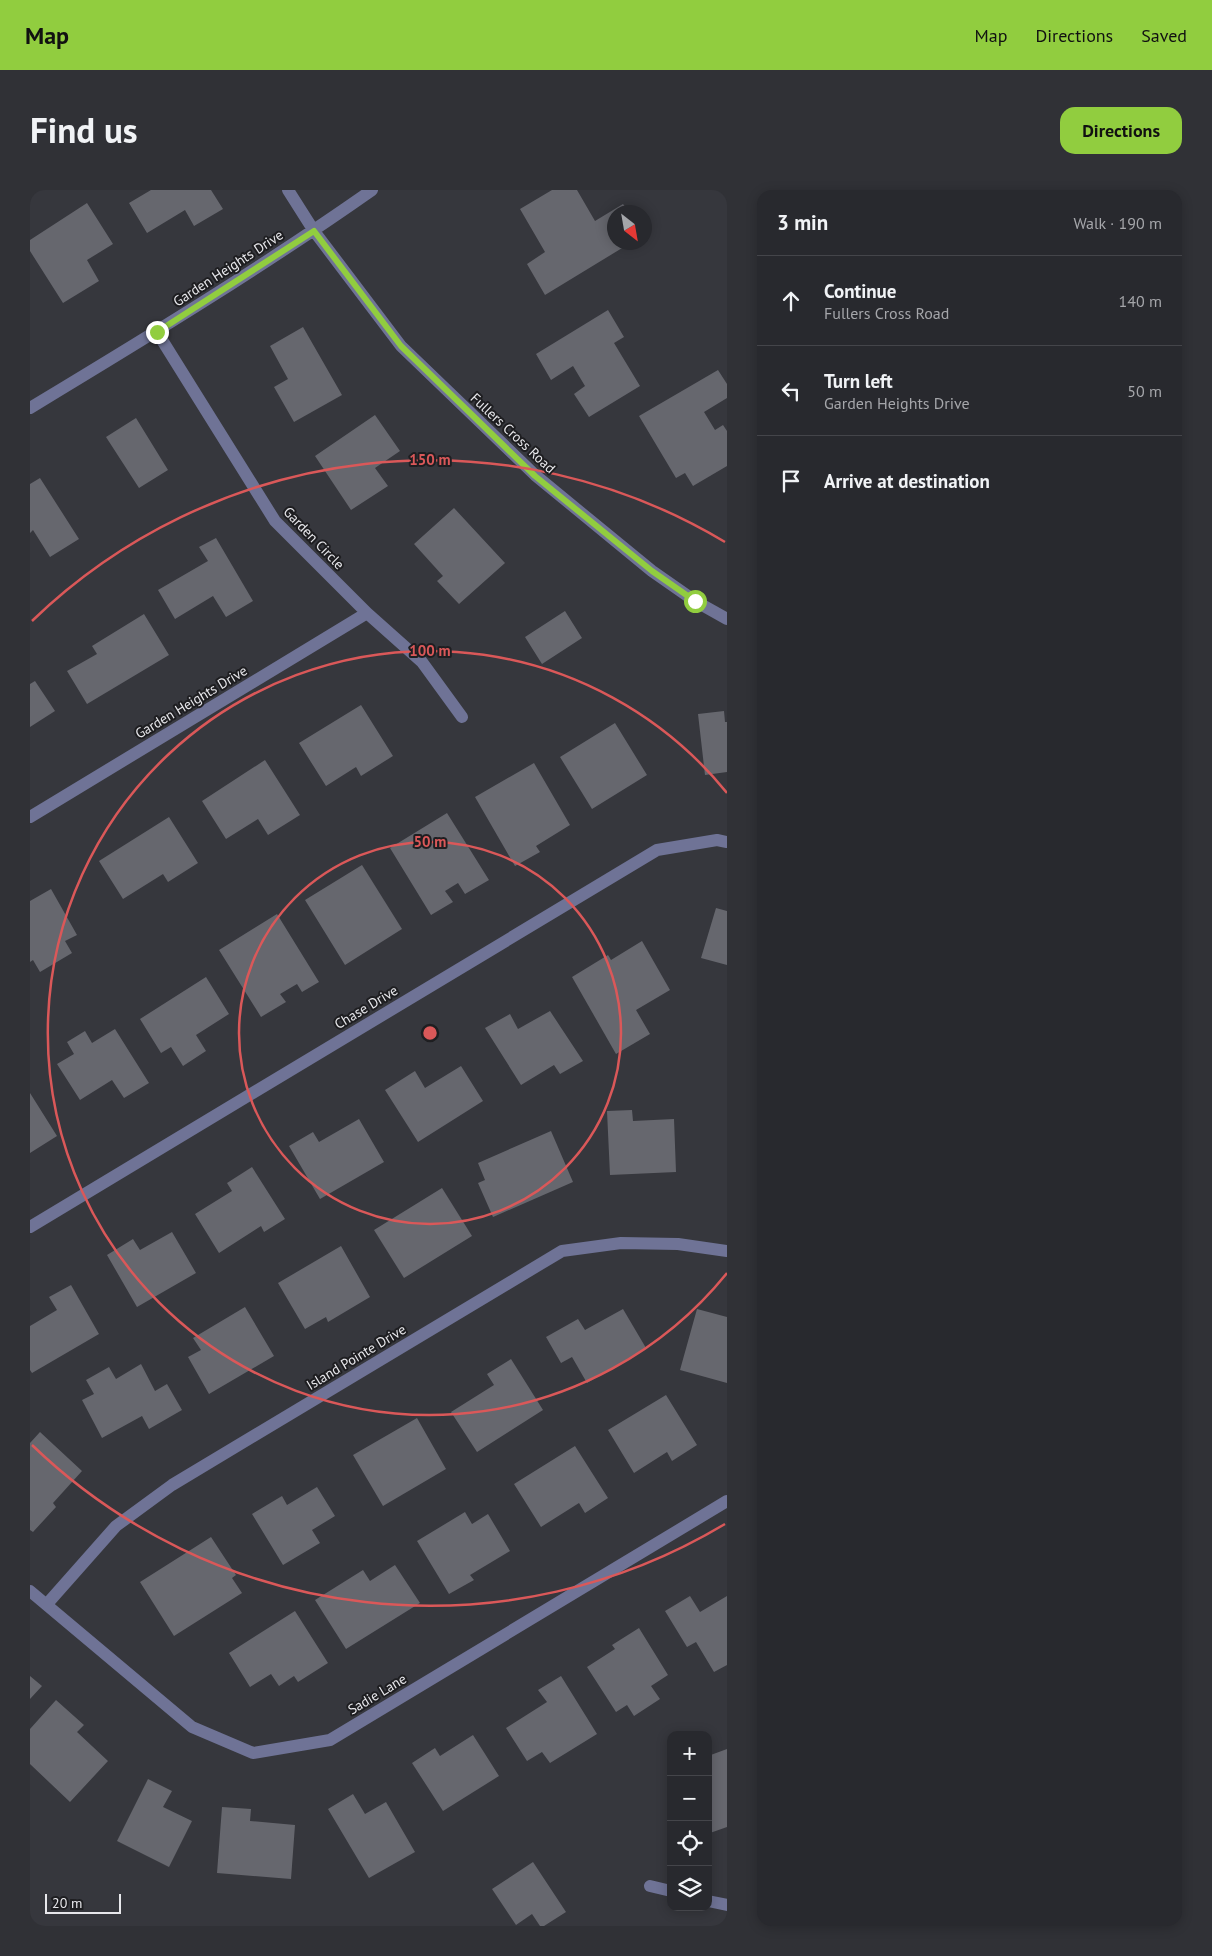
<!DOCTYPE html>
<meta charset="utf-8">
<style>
:root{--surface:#28292e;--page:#303136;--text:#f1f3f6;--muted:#a5a6aa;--line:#44454a;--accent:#91cd3f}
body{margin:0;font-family:"PT Sans",sans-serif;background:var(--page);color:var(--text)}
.controls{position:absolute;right:15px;bottom:15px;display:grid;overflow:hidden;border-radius:10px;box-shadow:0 2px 12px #0003}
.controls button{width:45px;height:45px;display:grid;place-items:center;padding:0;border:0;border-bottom:1px solid var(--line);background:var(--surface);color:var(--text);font:25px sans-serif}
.compass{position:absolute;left:577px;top:15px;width:45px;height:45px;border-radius:50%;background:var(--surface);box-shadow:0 2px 12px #0003;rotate:149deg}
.scale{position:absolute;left:15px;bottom:12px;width:76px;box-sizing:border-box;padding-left:5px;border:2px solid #e8e8ec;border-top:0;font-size:14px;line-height:18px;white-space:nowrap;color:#e8e8ec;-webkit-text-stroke:4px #1e1e21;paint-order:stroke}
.stop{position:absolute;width:15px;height:15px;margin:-11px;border:4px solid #91cd3f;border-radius:50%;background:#fff}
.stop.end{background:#91cd3f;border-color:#fff;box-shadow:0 1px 5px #0008}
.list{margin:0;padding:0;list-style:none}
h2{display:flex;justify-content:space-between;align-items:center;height:65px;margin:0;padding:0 20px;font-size:21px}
h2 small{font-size:16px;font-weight:400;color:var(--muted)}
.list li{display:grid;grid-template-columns:32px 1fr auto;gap:15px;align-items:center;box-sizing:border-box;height:90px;padding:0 20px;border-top:1px solid var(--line)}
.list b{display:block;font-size:19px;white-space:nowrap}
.list p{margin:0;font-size:16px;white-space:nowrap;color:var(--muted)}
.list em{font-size:16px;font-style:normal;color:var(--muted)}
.icon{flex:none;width:28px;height:28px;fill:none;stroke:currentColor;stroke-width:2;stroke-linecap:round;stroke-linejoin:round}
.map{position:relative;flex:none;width:697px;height:1736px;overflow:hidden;border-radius:15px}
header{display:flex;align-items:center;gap:30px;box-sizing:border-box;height:70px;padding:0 25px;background:var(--accent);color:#111}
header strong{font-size:24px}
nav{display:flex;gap:28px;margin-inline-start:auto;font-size:18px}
.intro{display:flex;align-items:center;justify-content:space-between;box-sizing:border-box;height:120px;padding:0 30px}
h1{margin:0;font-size:35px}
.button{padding:12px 22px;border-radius:15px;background:var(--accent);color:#111;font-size:18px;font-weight:700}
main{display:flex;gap:30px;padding:0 30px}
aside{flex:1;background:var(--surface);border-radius:15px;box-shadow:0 2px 12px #0003}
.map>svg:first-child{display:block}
.building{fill:#66676e}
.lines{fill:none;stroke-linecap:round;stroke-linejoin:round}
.minor{stroke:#6f7396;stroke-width:12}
.route{stroke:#91cd3f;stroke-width:6}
.ring{fill:none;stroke:#da5859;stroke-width:2.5}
.labels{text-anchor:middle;stroke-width:4;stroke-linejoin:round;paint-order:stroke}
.street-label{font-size:14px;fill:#e8e8ec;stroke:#1e1e21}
.centre{fill:#da5859;stroke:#1e1e21;stroke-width:2.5}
.ring-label{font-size:15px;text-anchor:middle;font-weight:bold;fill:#da5859;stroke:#1e1e21;stroke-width:4;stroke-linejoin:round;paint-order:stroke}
</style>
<header>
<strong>Map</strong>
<nav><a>Map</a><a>Directions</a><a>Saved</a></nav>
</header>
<div class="intro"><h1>Find us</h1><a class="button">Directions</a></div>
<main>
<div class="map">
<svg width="697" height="1736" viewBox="0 0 697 1736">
<rect width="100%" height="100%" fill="#36373d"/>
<path class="building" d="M 121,0 L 181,0 L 193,19 L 164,36 L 155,20 L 117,43 L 99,13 Z
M 522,0 L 547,0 L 565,31 L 593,14 L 599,22 L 584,22 L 584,52 L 602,52 L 515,105 L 497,74 L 515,62 L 490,19 Z
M 57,13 L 83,54 L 57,70 L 69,91 L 33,113 L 0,61 L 0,50 Z
M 578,120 L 594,147 L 584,153 L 610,196 L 559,227 L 544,204 L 555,196 L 543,176 L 521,190 L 506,164 Z
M 273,137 L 312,205 L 264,232 L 244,197 L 258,189 L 240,156 Z
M 688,180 L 697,194 L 697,208 L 674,222 L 685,240 L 693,235 L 697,241 L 697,276 L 663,296 L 655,283 L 646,288 L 609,226 Z
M 345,225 L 370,261 L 345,278 L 358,296 L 321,320 L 285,266 Z
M 106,228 L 138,280 L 109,298 L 76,247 Z
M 10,288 L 49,349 L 20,367 L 3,340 L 0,343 L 0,294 Z
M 424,318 L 475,373 L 429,414 L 407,391 L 413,386 L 384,354 Z
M 186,348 L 223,411 L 196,427 L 183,406 L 145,429 L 128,400 L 178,371 L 169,357 Z
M 535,421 L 552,448 L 512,474 L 495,447 Z
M 114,424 L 139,465 L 57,514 L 37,481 L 67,464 L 62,456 Z
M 5,491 L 25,521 L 0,537 L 0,494 Z
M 331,515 L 363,566 L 331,586 L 326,577 L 296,596 L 269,553 Z
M 694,521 L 695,532 L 697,532 L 697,582 L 675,585 L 668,524 Z
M 585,533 L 617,585 L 562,619 L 530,567 Z
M 235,570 L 270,625 L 238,645 L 228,629 L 196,649 L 172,611 Z
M 504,573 L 540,635 L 506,656 L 510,662 L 485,676 L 445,607 Z
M 417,623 L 459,690 L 435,704 L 428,693 L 415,701 L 423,712 L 401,725 L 360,658 Z
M 139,627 L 168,673 L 138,692 L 133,684 L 93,709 L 69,671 Z
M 332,675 L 372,739 L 315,775 L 275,710 Z
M 21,699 L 47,745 L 35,751 L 42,763 L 10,782 L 3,770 L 0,772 L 0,711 Z
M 686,718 L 697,721 L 697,775 L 671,768 Z
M 247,724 L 289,792 L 272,802 L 267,794 L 250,804 L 256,812 L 231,827 L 189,760 Z
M 612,751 L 640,800 L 606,820 L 620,844 L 586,864 L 542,787 L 578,765 L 581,770 Z
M 176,787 L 199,824 L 166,845 L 176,861 L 153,876 L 141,857 L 131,863 L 110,829 Z
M 520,821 L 553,871 L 530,884 L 524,875 L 491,895 L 455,838 L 480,824 L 488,839 Z
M 85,839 L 119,893 L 94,908 L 82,890 L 50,910 L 27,874 L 44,864 L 37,852 L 55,841 L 62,853 Z
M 431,876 L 453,911 L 388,952 L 355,900 L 385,881 L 395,898 Z
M 0,903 L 27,946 L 0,963 Z
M 602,920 L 603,931 L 644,929 L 646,982 L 580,985 L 577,921 Z
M 329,929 L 354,972 L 290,1009 L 259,956 L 283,942 L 289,952 Z
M 521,941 L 543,992 L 463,1027 L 448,993 L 455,990 L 448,973 Z
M 222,977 L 255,1029 L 234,1042 L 231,1036 L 189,1063 L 165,1024 L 202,1001 L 197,993 Z
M 412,998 L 442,1046 L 374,1088 L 344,1040 Z
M 142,1042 L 166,1083 L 107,1117 L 77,1065 L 103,1049 L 110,1060 Z
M 311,1056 L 340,1107 L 298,1132 L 296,1127 L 275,1139 L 248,1093 Z
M 41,1095 L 69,1144 L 2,1183 L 0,1180 L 0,1136 L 27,1120 L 19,1107 Z
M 215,1117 L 244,1166 L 179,1204 L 158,1167 L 171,1160 L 163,1148 Z
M 593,1119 L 616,1158 L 557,1193 L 542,1167 L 531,1173 L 516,1147 L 548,1129 L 555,1140 Z
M 667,1119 L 697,1127 L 697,1193 L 650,1180 Z
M 481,1169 L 513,1220 L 447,1262 L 421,1222 L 464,1195 L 457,1184 Z
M 111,1174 L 125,1201 L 137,1194 L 152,1220 L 119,1239 L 112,1226 L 72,1248 L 52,1210 L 64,1204 L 56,1190 L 79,1177 L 86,1189 Z
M 636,1205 L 667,1255 L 642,1271 L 637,1262 L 604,1283 L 578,1240 Z
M 387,1228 L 416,1279 L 353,1316 L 323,1265 Z
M 10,1242 L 52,1281 L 23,1313 L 26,1317 L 3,1342 L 0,1340 L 0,1253 Z
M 545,1256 L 578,1308 L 555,1323 L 549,1313 L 511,1337 L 484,1294 Z
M 287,1297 L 305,1326 L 282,1340 L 290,1353 L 253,1375 L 222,1324 L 252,1306 L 257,1315 Z
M 435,1322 L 442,1334 L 458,1324 L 480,1361 L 440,1385 L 444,1390 L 419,1404 L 387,1351 Z
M 181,1347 L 206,1385 L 202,1388 L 212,1403 L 144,1446 L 110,1392 Z
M 365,1375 L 390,1413 L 316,1459 L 285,1410 L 333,1380 L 340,1391 Z
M 660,1406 L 670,1422 L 697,1406 L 697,1475 L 684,1482 L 666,1452 L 657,1457 L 635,1421 Z
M 265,1421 L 298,1473 L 268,1492 L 264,1486 L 249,1496 L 241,1484 L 220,1497 L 199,1463 Z
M 609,1438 L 638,1485 L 621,1496 L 630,1509 L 604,1526 L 597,1515 L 586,1522 L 557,1477 L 585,1459 L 582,1455 Z
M 0,1486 L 12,1496 L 0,1509 Z
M 531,1486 L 567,1544 L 520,1573 L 512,1562 L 497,1571 L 476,1538 L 517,1512 L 508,1500 Z
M 26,1510 L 54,1535 L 47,1542 L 78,1571 L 40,1612 L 0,1574 L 0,1539 Z
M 443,1545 L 469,1586 L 413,1621 L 382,1573 L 405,1558 L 410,1566 Z
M 697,1559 L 697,1637 L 680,1643 L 678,1566 Z
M 118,1589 L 142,1601 L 133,1617 L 162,1631 L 139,1677 L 87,1651 Z
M 323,1604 L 335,1624 L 356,1612 L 385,1662 L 339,1688 L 298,1619 Z
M 192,1617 L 221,1619 L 220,1631 L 265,1635 L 261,1689 L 187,1683 Z
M 503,1672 L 536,1722 L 514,1736 L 510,1736 L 502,1724 L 486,1735 L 462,1699 Z"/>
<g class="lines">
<path class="minor" d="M 258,0 L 284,41 L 371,156 L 505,285 L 622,381 L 665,411 L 697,429
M 127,142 L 245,331 L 337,423 L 392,472 L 432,527
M 0,218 C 116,148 231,78 342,0
M 0,627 L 337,423
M 0,1037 L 627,660 L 687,650 L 697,652
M 0,1401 L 162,1537 L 223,1563 L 300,1550 L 697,1311
M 17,1414 L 86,1336 L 142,1295 L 532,1061 L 591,1053 L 648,1054 L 697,1061
M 620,1696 L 641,1701
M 678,1711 L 697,1715"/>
</g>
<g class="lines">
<path class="route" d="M 127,142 L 284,41 L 371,156 L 505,286 L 622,381 L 665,411"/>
</g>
<g class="ring">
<circle cx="400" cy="843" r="191"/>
<path d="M697 1083A382 382 0 1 1 697 603"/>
<path d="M695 1334A573 573 0 0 1 2 1255M2 431A573 573 0 0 1 695 352"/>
</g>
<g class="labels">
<g class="street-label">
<text transform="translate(198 78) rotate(-33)" y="5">Garden Heights Drive</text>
<text transform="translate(483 243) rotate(43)" y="5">Fullers Cross Road</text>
<text transform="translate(284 348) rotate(46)" y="5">Garden Circle</text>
<text transform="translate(161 512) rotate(-31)" y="5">Garden Heights Drive</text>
<text transform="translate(336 817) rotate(-31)" y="5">Chase Drive</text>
<text transform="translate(326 1167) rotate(-31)" y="5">Island Pointe Drive</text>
<text transform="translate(347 1504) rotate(-31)" y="5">Sadie Lane</text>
</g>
</g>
<circle cx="400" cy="843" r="8" class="centre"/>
<g class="ring-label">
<text x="400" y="275">150 m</text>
<text x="400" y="466">100 m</text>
<text x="400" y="657">50 m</text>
</g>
</svg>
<div class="controls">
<button>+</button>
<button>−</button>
<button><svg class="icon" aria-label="locate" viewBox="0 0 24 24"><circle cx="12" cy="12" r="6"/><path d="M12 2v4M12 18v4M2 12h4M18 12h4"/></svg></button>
<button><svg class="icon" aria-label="layers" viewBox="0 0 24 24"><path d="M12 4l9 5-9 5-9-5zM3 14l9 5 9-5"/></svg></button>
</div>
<svg class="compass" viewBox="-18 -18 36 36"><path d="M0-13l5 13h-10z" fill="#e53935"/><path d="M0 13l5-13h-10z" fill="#a5a6aa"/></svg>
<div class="scale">20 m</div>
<div class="stop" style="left:665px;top:411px"></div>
<div class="stop end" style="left:127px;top:142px"></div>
</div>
<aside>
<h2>3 min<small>Walk · 190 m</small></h2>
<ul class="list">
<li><svg class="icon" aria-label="ahead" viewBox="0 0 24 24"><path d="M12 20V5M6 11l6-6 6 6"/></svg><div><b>Continue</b><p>Fullers Cross Road</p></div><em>140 m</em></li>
<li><svg class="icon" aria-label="left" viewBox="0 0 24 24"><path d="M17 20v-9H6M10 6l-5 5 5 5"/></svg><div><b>Turn left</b><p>Garden Heights Drive</p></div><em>50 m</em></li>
<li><svg class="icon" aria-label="arrive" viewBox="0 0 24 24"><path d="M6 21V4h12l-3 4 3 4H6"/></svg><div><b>Arrive at destination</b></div></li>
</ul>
</aside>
</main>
